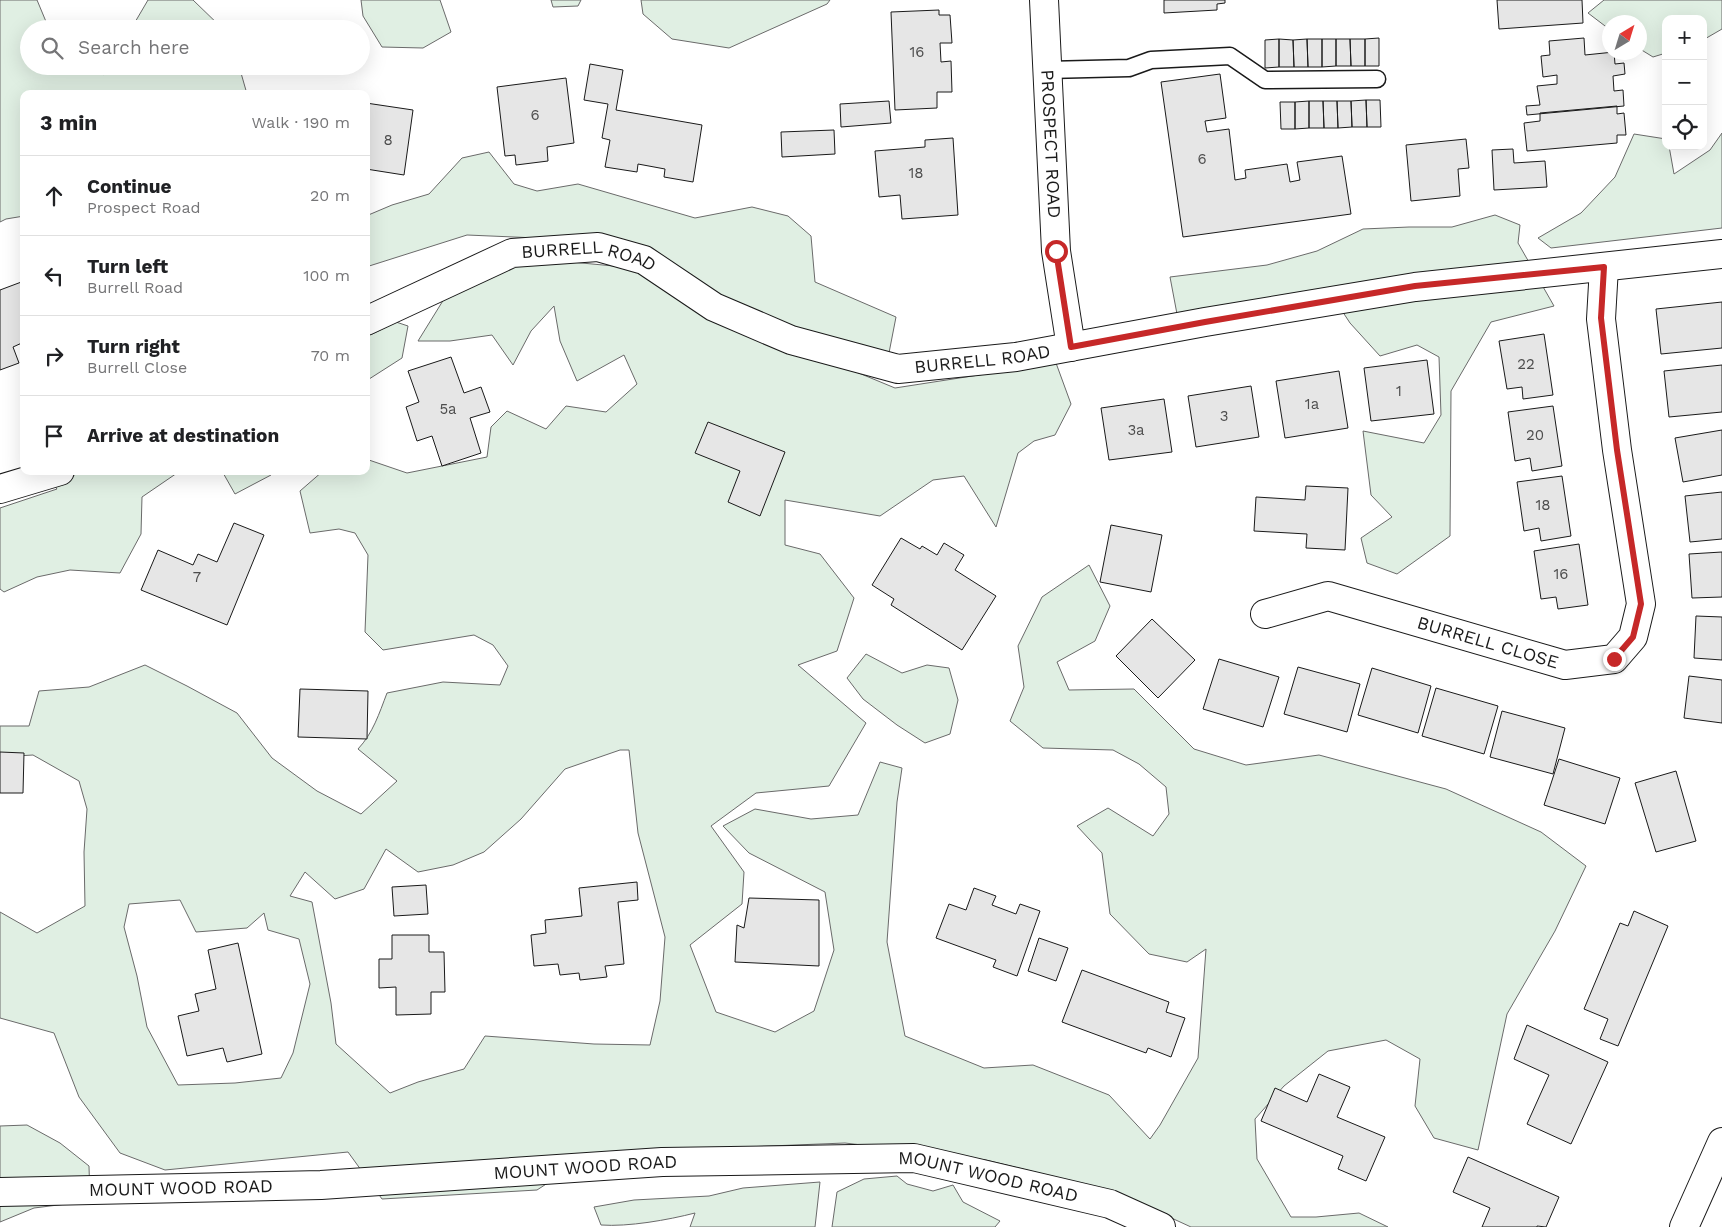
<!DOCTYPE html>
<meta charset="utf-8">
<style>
:root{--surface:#fff;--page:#f2f2f2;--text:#202124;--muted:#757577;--line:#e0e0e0}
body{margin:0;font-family:"Work Sans",sans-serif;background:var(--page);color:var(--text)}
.controls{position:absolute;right:15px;top:15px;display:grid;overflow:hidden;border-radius:10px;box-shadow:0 5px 20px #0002}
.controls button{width:45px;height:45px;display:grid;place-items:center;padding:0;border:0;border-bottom:1px solid var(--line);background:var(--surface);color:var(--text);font:25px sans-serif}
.compass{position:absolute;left:1602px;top:15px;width:45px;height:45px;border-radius:50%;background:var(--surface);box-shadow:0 5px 20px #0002;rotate:38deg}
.stop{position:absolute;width:15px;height:15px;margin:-11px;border:4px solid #c62828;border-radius:50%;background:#fff}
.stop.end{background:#c62828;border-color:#fff;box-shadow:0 1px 5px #0008}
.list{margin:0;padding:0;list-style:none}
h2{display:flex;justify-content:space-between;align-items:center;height:65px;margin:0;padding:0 20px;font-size:21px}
h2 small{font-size:16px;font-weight:400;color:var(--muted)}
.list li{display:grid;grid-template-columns:32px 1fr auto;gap:15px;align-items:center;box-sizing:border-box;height:80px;padding:0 20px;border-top:1px solid var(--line)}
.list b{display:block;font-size:19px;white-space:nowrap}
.list p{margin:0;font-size:16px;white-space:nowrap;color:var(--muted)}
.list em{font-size:16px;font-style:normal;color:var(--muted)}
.icon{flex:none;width:28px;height:28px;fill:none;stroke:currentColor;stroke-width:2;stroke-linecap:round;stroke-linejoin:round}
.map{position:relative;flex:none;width:1722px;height:1227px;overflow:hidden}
.search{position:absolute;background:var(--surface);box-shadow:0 5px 20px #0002;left:20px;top:20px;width:350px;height:55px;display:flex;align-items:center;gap:12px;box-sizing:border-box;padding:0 18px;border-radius:28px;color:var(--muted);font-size:19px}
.panel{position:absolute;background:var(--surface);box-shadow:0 5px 20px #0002;left:20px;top:90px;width:350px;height:385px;border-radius:10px}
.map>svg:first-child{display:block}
.green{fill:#e0efe3;stroke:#6a6a6a;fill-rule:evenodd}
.building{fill:#e6e6e6;stroke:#1a1a1a}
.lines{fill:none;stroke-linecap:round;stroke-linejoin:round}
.lane-casing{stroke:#1a1a1a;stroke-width:19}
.street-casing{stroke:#1a1a1a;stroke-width:30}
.secondary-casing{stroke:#1a1a1a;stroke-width:30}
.lane{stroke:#fff;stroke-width:16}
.street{stroke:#fff;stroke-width:28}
.secondary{stroke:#fff;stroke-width:28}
.route{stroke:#c62828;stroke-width:6}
.labels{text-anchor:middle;stroke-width:4;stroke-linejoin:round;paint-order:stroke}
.number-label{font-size:15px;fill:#4d4d4d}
.street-label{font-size:18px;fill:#1a1a1a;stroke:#fff}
</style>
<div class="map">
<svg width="1722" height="1227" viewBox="0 0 1722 1227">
<rect width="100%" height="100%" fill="#fff"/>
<path class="green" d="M 0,0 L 37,0 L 47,24 L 52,29 L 29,29 L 29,66 L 94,66 L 104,75 L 109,66 L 239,66 L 247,94 L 24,94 L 24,216 L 6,219 L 0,222 Z
M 148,0 L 193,0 L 223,29 L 131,29 Z
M 361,0 L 440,0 L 451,32 L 423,48 L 382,47 L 363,16 Z
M 551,0 L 581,0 L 578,6 L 553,7 Z
M 641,0 L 830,0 L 827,4 L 729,48 L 672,39 L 643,14 Z
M 1604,0 L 1722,0 L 1722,29 L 1703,40 L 1703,19 L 1666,19 L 1666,53 L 1653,57 L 1640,49 L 1640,22 L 1610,22 L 1609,29 L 1588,13 Z
M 1722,133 L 1722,228 L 1551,248 L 1538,238 L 1581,213 L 1615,177 L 1634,134 L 1666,139 L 1666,146 L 1669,146 L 1674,174 L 1710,150 Z
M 489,152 L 514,184 L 537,191 L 578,184 L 695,218 L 752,207 L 788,216 L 811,236 L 815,282 L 896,317 L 888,358 L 716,301 L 651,255 L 537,238 L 467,235 L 366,267 L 366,216 L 392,205 L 429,194 L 462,158 Z
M 1495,215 L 1520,225 L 1518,243 L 1554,306 L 1491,322 L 1451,391 L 1450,536 L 1397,574 L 1367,563 L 1361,538 L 1392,517 L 1371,495 L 1363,431 L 1424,443 L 1441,415 L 1439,357 L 1417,345 L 1380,356 L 1350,323 L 1329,291 L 1177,314 L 1170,277 L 1267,265 L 1317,251 L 1363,229 L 1409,227 L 1452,227 Z
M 539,259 L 635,268 L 837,364 L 895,388 L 1056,363 L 1071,404 L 1055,435 L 1034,441 L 1018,453 L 996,527 L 964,476 L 933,480 L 880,516 L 785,500 L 785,545 L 820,554 L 854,598 L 837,651 L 798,665 L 866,723 L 829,786 L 756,793 L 711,826 L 744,872 L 742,904 L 690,945 L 716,1012 L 775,1032 L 814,1011 L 834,950 L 825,892 L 749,853 L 723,826 L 755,809 L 811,819 L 858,815 L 880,762 L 902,768 L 897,802 L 887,942 L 905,1036 L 984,1068 L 1033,1065 L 1109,1095 L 1150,1139 L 1160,1125 L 1198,1058 L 1206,949 L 1187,962 L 1149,954 L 1110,914 L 1102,853 L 1077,826 L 1108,808 L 1153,836 L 1169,814 L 1166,787 L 1139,764 L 1113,750 L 1043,748 L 1010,721 L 1024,687 L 1018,646 L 1042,597 L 1089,565 L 1110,606 L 1095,641 L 1057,662 L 1069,690 L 1134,689 L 1194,749 L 1246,765 L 1319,755 L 1446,789 L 1541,832 L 1586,866 L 1555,931 L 1507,1014 L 1478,1150 L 1434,1138 L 1415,1106 L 1420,1059 L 1386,1040 L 1328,1051 L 1284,1086 L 1255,1119 L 1257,1159 L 1291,1217 L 1316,1217 L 1359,1213 L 1388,1227 L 1191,1227 L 1115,1192 L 986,1160 L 845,1143 L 594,1153 L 537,1190 L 382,1199 L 348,1152 L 165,1170 L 120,1153 L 79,1097 L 54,1033 L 0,1018 L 0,912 L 37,933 L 85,906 L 84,852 L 87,809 L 79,781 L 33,755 L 0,757 L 0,726 L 29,726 L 39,691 L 89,687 L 145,665 L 187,686 L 237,713 L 272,758 L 317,791 L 361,814 L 397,781 L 358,749 C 373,733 379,714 387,693 L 443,682 L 500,685 L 508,666 L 493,645 L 474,635 L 383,650 L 365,632 L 368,555 L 355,533 L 339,529 L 310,533 L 300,491 L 323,471 L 366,471 L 366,459 L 407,473 L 487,457 L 491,427 L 507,411 L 546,429 L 566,406 L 606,412 L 637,384 L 624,355 L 577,381 L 560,341 L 554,306 L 531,331 L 513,365 L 492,335 L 450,341 L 418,341 L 444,299 L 498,269 ZM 620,750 L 629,750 L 638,833 L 665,937 L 660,1001 L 650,1045 L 594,1044 L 485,1036 L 464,1069 L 418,1082 L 390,1093 L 336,1044 L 331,1003 L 312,902 L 290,896 L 305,872 L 335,899 L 364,889 L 386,849 L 418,872 L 453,865 L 484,852 L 521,819 L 565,769 ZM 180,900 L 196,932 L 247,928 L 264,913 L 268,930 L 299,939 L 310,984 L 293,1053 L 281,1078 L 235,1083 L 178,1085 L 147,1027 L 137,976 L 124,927 L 129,904 Z
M 396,322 L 408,326 L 402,358 L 366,381 L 366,337 Z
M 43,471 L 180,471 L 142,497 L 141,534 L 120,573 L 70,570 L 37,577 L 4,592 L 0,589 L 0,508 L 57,489 Z
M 222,471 L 273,471 L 271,475 L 235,494 Z
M 866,654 L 902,673 L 927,665 L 949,668 L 958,700 L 950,734 L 925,743 L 897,725 L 863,699 L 847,678 Z
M 27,1125 L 60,1143 L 89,1166 L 90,1201 L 34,1208 L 0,1222 L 0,1126 Z
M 897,1176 L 907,1184 L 933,1191 L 953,1185 L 963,1202 L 1000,1221 L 995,1227 L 832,1227 L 837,1192 L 864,1179 Z
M 820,1182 L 815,1227 L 690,1227 L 695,1213 C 668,1220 628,1227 601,1225 L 594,1207 L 634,1200 L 709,1196 L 743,1188 Z"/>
<path class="building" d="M 1164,0 L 1225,0 L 1225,3 L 1217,4 L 1217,10 L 1164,13 Z
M 1497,0 L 1582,0 L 1583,23 L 1499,29 Z
M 939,10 L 939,15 L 950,15 L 952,43 L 940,43 L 941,62 L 951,61 L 952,92 L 937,92 L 937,108 L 895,110 L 891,12 Z
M 1379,38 L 1379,66 L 1365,66 L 1365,39 Z
M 1584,38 L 1585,55 L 1614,52 L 1615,64 L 1624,63 L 1625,74 L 1613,76 L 1614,91 L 1623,90 L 1624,106 L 1527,115 L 1526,106 L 1540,105 L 1537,86 L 1557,84 L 1557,75 L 1543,77 L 1541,56 L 1550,55 L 1549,41 Z
M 1279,39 L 1279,67 L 1265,68 L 1265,40 Z
M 1279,39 L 1293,40 L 1294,67 L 1279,67 Z
M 1307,39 L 1322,39 L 1322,67 L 1308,67 Z
M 1307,39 L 1308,67 L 1294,67 L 1293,40 Z
M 1322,39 L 1336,39 L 1336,66 L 1322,67 Z
M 1336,39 L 1350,39 L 1351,66 L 1336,66 Z
M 1350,39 L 1365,39 L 1365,66 L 1351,66 Z
M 590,64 L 623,70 L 616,110 L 702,125 L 693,182 L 664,177 L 665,169 L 638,164 L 637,172 L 605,167 L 610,140 L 602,138 L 608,104 L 584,100 Z
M 1220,74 L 1226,118 L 1205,121 L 1207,132 L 1229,129 L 1235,180 L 1246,178 L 1245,170 L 1287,164 L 1290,182 L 1300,180 L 1297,162 L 1342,156 L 1351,214 L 1183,237 L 1161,82 Z
M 566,78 L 574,143 L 547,147 L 548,161 L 516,165 L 515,155 L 505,156 L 497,87 Z
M 1366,100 L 1367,127 L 1352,127 L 1351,101 Z
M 1366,100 L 1380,100 L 1381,127 L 1367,127 Z
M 889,101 L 891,123 L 841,127 L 840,104 Z
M 1309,101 L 1309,128 L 1295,129 L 1295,102 Z
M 1309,101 L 1323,101 L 1324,128 L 1309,128 Z
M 1323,101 L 1337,101 L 1338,128 L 1324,128 Z
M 1337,101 L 1351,101 L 1352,127 L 1338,128 Z
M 1280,102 L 1295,102 L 1295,129 L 1281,129 Z
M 366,103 L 413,110 L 404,175 L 366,169 Z
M 1617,106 L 1617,114 L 1624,113 L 1626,135 L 1617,135 L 1617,143 L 1527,151 L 1524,123 L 1540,121 L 1540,113 Z
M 834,130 L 835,154 L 782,157 L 781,132 Z
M 953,138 L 958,215 L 902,219 L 900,195 L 879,197 L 875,151 L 925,147 L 925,140 Z
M 1466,139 L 1469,168 L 1458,169 L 1460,196 L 1411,201 L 1406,145 Z
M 1513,149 L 1514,163 L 1545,161 L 1547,187 L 1494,190 L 1492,150 Z
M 24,281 L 24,342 L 13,347 L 19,363 L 0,370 L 0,290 Z
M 1722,302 L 1722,348 L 1661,354 L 1656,309 Z
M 1544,334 L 1553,395 L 1523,399 L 1522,387 L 1507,389 L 1499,341 Z
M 451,357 L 464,393 L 481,387 L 490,412 L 470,418 L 481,453 L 442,466 L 432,436 L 417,441 L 406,407 L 419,402 L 408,371 Z
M 1427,360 L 1434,414 L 1371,421 L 1364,368 Z
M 1722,365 L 1722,412 L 1669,417 L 1664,371 Z
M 1339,371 L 1348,428 L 1285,438 L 1276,381 Z
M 1251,386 L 1259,437 L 1196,447 L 1188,396 Z
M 1164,399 L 1172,452 L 1109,460 L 1101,408 Z
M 1553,406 L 1562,466 L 1532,471 L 1530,458 L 1515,461 L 1508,412 Z
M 708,422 L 785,452 L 760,516 L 728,502 L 740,471 L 695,453 Z
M 1722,430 L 1722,475 L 1683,482 L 1675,438 Z
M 1562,476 L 1571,536 L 1541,541 L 1539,528 L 1524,531 L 1517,482 Z
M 1306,486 L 1348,488 L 1345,550 L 1306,548 L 1307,534 L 1254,531 L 1256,497 L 1305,500 Z
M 1722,492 L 1722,539 L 1690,542 L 1685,496 Z
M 234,523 L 264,535 L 227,625 L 141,590 L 158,550 L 193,565 L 198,554 L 217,562 Z
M 1111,525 L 1162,535 L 1151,592 L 1100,582 Z
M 901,538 L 920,549 L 922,546 L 937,555 L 944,543 L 964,555 L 955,570 L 996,596 L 962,650 L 891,605 L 894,599 L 872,585 Z
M 1579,544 L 1588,605 L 1558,609 L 1556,597 L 1541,599 L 1534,551 Z
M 1722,552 L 1722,597 L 1692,598 L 1689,554 Z
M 1696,616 L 1722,617 L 1722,660 L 1694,658 Z
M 1152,619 L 1195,660 L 1158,698 L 1116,656 Z
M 1219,659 L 1279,677 L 1263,727 L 1203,709 Z
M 1298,667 L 1360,684 L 1347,732 L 1284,714 Z
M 1372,668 L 1431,686 L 1418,733 L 1358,715 Z
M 1689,676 L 1722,680 L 1722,723 L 1684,718 Z
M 1436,688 L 1498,706 L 1484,754 L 1422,736 Z
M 300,689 L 368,691 L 367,739 L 298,737 Z
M 1502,711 L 1565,728 L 1553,774 L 1490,757 Z
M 0,752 L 24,753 L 23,793 L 0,793 Z
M 1559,759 L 1620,778 L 1605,824 L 1544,805 Z
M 1676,771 L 1696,841 L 1656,852 L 1635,783 Z
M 637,882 L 638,900 L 618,902 L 624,964 L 605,966 L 607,977 L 580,980 L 579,973 L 560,975 L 558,964 L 534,966 L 531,935 L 546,933 L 545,920 L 582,916 L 579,888 Z
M 426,885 L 428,914 L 394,916 L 392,887 Z
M 974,888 L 996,896 L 992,905 L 1016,914 L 1020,904 L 1040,911 L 1017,976 L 993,967 L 996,960 L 936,938 L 949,904 L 966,910 Z
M 749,898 L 819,900 L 819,966 L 735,962 L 737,925 L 744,928 Z
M 1634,911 L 1668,926 L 1618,1046 L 1600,1039 L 1608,1019 L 1584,1009 L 1620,923 L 1628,926 Z
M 392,935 L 429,935 L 429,952 L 444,952 L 445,992 L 431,992 L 431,1014 L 396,1015 L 396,987 L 379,988 L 379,959 L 392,959 Z
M 1039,938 L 1068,948 L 1056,981 L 1028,971 Z
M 238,943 L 262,1054 L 227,1062 L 223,1048 L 187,1056 L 178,1016 L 199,1011 L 195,994 L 216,989 L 208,950 Z
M 1082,970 L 1169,1002 L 1166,1012 L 1185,1018 L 1171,1057 L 1148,1048 L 1146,1053 L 1062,1022 Z
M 1527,1025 L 1608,1062 L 1571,1144 L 1527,1124 L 1549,1075 L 1514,1059 Z
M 1319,1074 L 1350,1087 L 1337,1117 L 1385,1137 L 1366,1181 L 1338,1169 L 1343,1156 L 1261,1121 L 1275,1088 L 1307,1102 Z
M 1468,1157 L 1559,1197 L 1546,1227 L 1537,1226 L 1537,1227 L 1482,1227 L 1490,1208 L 1453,1192 Z"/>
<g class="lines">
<g class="lane-casing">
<path id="lane" d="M 1047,70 L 1129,68 L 1151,60 L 1230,56 L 1265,80 L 1377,79"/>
</g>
<g class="street-casing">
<g id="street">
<path id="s1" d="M 1044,0 L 1056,251 L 1071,347"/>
<path id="s2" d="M 366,321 L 512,253 L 598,247 L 644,260 L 714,307 L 791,340 L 898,369 L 1016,357 L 1205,322 L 1415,287 L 1722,254"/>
<path d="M 0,489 L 60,471"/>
<path id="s3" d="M 1265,614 L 1328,596 L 1565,665 L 1614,659 L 1633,637 L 1641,604 L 1617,450 L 1601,319 L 1604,267"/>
<path id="s4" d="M 0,1192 L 321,1185 L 662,1162 L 914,1158 L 1110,1204 L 1161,1227"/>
</g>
</g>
<g class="secondary-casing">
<path id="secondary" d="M 1684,1227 L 1722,1142"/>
</g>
<use href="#lane" class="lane"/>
<use href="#street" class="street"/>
<use href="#secondary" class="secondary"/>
</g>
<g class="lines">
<path class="route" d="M 1056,251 L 1071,347 L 1205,322 L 1415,286 L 1604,267 L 1601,318 L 1617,450 L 1641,604 L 1633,637 L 1614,659"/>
</g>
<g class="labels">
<g class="number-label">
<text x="917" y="57">16</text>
<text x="535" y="120">6</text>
<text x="388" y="145">8</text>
<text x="1202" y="164">6</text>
<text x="916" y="178">18</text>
<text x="1526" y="369">22</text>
<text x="1399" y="396">1</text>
<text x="1312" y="409">1a</text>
<text x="448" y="414">5a</text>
<text x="1224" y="421">3</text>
<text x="1136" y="435">3a</text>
<text x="1535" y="440">20</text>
<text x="1543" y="510">18</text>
<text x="1561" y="579">16</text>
<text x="197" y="582">7</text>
</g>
<g class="street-label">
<text dy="6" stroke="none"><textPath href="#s1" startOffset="144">PROSPECT ROAD</textPath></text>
<text dy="6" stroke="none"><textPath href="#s2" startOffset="239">BURRELL ROAD</textPath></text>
<text dy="6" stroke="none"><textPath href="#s2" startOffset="659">BURRELL ROAD</textPath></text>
<text dy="6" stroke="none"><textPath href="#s3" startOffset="232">BURRELL CLOSE</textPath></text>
<text dy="6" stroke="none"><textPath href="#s4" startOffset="586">MOUNT WOOD ROAD</textPath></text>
<text dy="6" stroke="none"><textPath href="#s4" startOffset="991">MOUNT WOOD ROAD</textPath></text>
<text dy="6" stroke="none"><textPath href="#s4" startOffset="181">MOUNT WOOD ROAD</textPath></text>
</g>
</g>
</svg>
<div class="controls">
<button>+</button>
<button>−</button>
<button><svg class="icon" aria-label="locate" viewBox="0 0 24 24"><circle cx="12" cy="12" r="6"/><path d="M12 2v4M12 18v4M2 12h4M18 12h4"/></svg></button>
</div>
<svg class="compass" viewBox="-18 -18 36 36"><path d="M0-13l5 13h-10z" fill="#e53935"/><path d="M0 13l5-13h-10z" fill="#757577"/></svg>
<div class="stop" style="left:1056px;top:251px"></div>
<div class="stop end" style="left:1614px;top:659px"></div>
<div class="search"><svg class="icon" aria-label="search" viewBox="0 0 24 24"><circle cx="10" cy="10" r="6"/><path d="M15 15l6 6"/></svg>Search here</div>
<section class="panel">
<h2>3 min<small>Walk · 190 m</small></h2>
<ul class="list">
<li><svg class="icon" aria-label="ahead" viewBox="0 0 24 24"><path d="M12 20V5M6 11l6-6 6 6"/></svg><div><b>Continue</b><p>Prospect Road</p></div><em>20 m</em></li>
<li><svg class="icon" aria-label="left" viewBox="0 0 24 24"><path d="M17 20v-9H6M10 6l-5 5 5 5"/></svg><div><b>Turn left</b><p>Burrell Road</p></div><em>100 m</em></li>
<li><svg class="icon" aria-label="right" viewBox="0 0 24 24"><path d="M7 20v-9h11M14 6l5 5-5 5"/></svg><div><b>Turn right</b><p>Burrell Close</p></div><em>70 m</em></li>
<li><svg class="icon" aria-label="arrive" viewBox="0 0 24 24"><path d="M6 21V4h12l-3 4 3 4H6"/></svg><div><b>Arrive at destination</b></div></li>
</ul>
</section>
</div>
